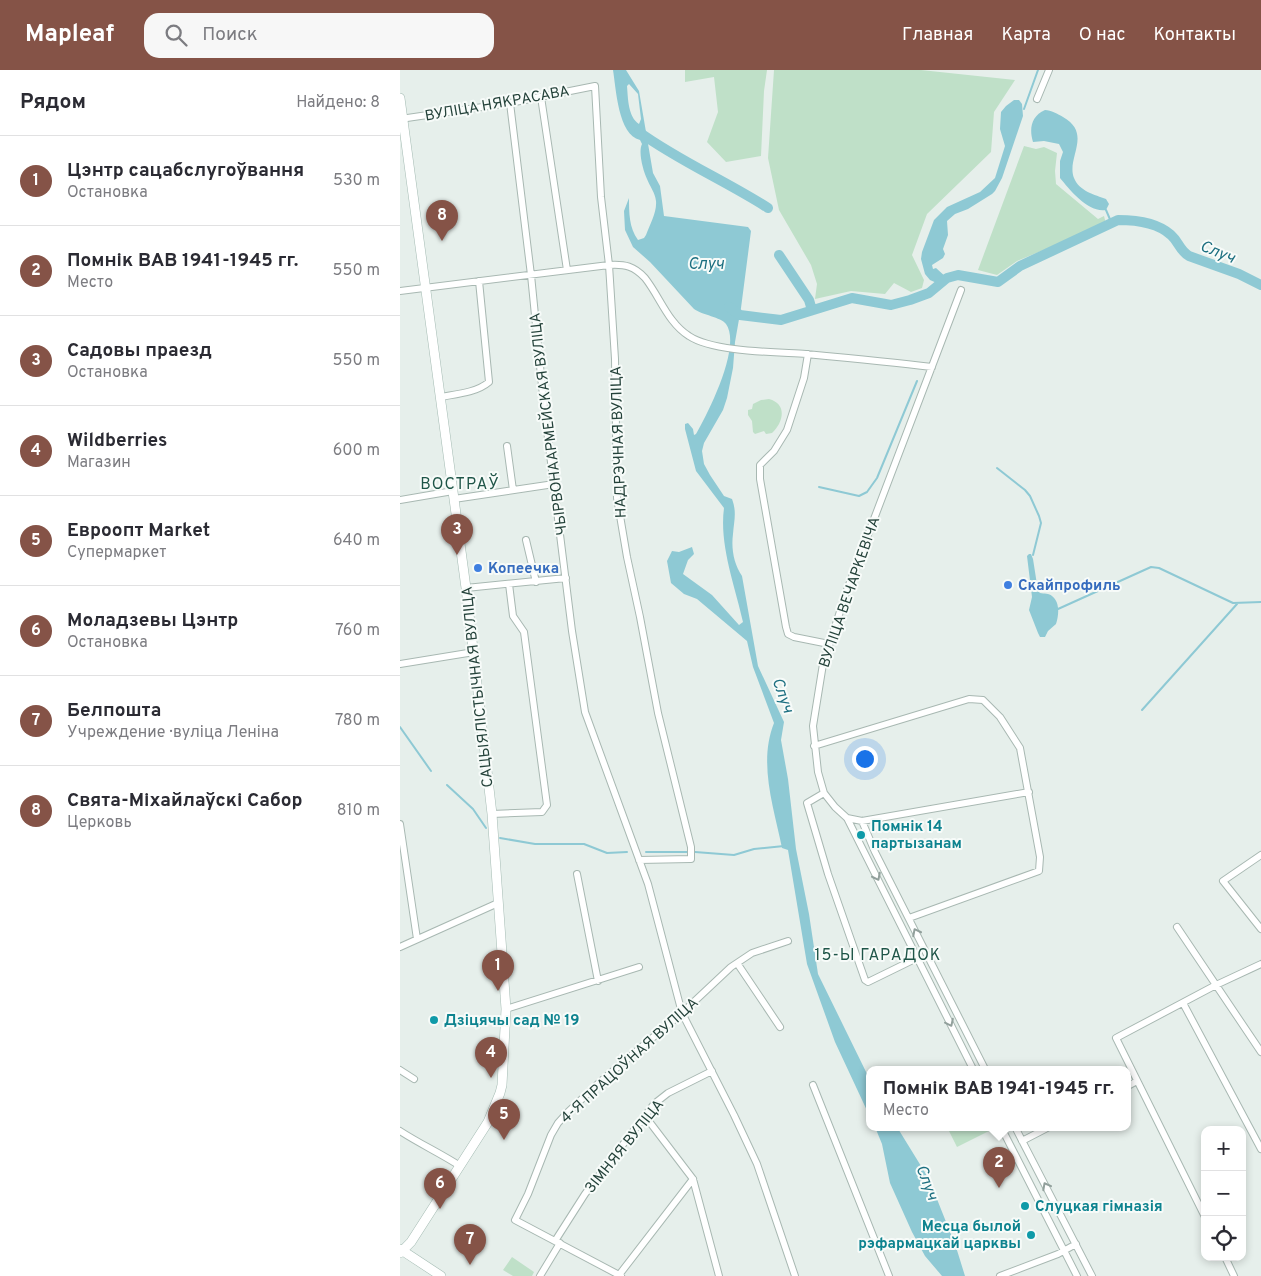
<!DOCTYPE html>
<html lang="ru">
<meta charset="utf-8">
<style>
:root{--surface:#fff;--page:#f7f7f7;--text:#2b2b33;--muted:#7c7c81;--line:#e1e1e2;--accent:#855347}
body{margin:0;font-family:Overpass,sans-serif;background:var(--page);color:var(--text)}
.controls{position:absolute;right:15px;bottom:15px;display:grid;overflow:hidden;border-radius:10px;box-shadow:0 2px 8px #0003}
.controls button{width:45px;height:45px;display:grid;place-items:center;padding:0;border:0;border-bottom:1px solid var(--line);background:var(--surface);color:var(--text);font:25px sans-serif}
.you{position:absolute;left:464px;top:688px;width:18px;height:18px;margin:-12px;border:4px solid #fff;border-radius:50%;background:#1a73e8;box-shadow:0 0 0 8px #1a73e833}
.badge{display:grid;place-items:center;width:32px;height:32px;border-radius:50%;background:var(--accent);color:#fff;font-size:16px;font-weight:700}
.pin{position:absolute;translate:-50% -41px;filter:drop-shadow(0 1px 2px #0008)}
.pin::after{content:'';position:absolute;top:26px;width:18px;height:15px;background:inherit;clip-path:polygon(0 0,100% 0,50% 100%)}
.popup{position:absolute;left:466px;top:996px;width:265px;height:65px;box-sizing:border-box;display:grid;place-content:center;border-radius:10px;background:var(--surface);filter:drop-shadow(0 1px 4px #0005);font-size:16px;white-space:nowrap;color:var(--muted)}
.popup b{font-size:19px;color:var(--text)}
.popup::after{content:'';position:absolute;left:50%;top:100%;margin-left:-10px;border:10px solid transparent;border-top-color:var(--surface)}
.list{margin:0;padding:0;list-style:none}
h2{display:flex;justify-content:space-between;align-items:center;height:65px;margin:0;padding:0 20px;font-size:21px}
h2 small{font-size:16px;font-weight:400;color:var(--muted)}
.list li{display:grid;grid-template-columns:32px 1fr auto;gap:15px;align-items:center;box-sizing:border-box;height:90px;padding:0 20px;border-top:1px solid var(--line)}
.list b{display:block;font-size:19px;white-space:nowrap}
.list p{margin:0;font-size:16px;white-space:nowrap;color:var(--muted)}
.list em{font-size:16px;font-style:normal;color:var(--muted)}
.icon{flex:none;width:28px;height:28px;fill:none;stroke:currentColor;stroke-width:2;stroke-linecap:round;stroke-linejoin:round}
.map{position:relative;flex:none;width:861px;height:1206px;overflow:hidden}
header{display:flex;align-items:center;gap:30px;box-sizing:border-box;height:70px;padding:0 25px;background:var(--accent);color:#fff}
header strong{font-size:24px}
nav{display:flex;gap:28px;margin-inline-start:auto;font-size:18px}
.search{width:350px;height:45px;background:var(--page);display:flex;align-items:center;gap:12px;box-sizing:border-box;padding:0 18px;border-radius:15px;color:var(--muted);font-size:19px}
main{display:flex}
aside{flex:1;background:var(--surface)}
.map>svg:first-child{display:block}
.green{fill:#bfe0c8}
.water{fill:#8ec9d4;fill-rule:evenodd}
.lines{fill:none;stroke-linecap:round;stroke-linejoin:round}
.stream{stroke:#8ec9d4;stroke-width:2}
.river{stroke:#8ec9d4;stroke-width:10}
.minor-casing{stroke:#a8b8b2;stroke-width:8}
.secondary-casing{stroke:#a4bbb3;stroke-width:10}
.minor{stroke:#fff;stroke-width:6}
.secondary{stroke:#fff;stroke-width:9}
.oneway{stroke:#92a09c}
.shop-dot{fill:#3f7fe0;stroke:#f7fbf9;stroke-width:2}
.culture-dot{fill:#0f9aa8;stroke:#f7fbf9;stroke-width:2}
.labels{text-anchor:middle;stroke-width:4;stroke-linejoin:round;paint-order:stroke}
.street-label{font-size:15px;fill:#24423a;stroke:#f7fbf9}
.shop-label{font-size:15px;font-weight:bold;fill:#366cbe;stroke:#f7fbf9;text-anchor:start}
.culture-label{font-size:15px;font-weight:bold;fill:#0d838f;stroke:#f7fbf9;text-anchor:start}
.water-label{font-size:16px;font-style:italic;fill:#1c6f80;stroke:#f7fbf9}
.neighbourhood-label{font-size:16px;letter-spacing:1px;fill:#1f5548;stroke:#f7fbf9}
</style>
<header>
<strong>Mapleaf</strong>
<div class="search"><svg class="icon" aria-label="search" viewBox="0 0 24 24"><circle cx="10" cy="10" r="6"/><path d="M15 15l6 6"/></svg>Поиск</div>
<nav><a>Главная</a><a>Карта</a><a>О нас</a><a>Контакты</a></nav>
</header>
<main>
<aside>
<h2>Рядом<small>Найдено: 8</small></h2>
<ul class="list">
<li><span class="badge">1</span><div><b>Цэнтр сацабслугоўвання</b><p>Остановка</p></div><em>530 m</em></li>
<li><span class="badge">2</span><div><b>Помнік ВАВ 1941-1945 гг.</b><p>Место</p></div><em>550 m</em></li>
<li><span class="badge">3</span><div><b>Садовы праезд</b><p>Остановка</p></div><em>550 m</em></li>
<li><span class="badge">4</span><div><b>Wildberries</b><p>Магазин</p></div><em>600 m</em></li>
<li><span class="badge">5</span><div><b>Евроопт Market</b><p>Супермаркет</p></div><em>640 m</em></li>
<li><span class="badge">6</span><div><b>Моладзевы Цэнтр</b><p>Остановка</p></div><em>760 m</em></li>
<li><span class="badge">7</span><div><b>Белпошта</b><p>Учреждение · вуліца Леніна</p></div><em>780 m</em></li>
<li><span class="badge">8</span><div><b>Свята-Міхайлаўскі Сабор</b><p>Церковь</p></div><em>810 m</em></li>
</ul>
</aside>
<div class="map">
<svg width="861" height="1206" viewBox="0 0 861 1206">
<rect width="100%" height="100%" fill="#e6efeb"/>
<path class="green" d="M 285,0 L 367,0 L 364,21 L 361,86 L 326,92 L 307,72 L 318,42 L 314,7 L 285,12 Z
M 374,0 L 521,0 L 615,10 L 594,42 L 591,82 L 527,144 L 512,185 L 524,210 L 522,218 L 511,222 L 494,213 L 485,224 L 451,221 L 415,229 L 417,214 L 411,195 L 379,140 L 368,88 Z
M 624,76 L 636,79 L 644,77 L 657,83 L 655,101 L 656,114 L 698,149 L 704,146 L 706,154 L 617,191 L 597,205 L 578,200 Z
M 369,329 C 388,334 383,353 372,363 L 366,364 L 364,361 L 355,364 L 353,362 L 352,351 L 348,345 L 348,340 L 352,339 L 353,334 L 361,330 Z
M 547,1057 L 587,1057 L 589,1061 L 557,1077 Z
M 112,1187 L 134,1202 L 132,1206 L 113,1206 L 103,1200 Z"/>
<path class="water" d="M 213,0 L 226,0 L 239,21 L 253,103 L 260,116 L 264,146 L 348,157 L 351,161 L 341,238 L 335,272 L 333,298 L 327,328 L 323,340 L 304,373 L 302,381 L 304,394 L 310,405 L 324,426 L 332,429 C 337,442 334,451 333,464 C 331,479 334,494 342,506 L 358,596 L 384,652 L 381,670 L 388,709 L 396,779 L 409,844 L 418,904 L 470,1010 L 470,1047 L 435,972 L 407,894 L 388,780 L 382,778 C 374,738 358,693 374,653 L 353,597 L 347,571 L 297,529 L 284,524 L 271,513 L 267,491 L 272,481 L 279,482 L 292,477 L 294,484 L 288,490 L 283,504 L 312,525 L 339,555 L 343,552 C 335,516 319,475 324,438 L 296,401 L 285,359 L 285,354 L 288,353 L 293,359 L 294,365 L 296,364 C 308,343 342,276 326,254 C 321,247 302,245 294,239 L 250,192 L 233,177 L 225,160 L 224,141 L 229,128 C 229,142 229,158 238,170 L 244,168 L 246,165 C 250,154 257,142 256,131 C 255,122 250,117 247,109 C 243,100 238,82 242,74 L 240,70 C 218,65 216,18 213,0 ZM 229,14 L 238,24 L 241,49 L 239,54 C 228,47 228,28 227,16 Z
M 614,30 L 619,30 L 622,34 L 623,46 L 602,108 L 595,121 L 592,124 L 568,139 L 555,144 L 547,151 L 548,165 L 543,179 L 545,184 L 543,188 L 532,195 L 533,199 L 536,198 L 547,208 L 539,214 L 530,210 L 525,204 L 521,189 L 522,182 L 534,150 L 547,137 L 580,122 L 595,108 L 605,76 L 600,59 L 601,42 L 606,36 Z
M 645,40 C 651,40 658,44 663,47 C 693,64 666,88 674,108 C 679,121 695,125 706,129 L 709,134 L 706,140 C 688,143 670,120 660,108 L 660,91 L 663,82 L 659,74 L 644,71 L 633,72 C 629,59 631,46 645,40 Z
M 629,484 L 631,484 L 633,489 L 638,521 L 640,523 C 644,524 649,523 652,526 C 660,532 659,545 656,554 L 648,561 L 645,567 L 640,567 L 638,563 L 629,540 L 632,527 L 627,486 Z
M 475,1057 L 497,1057 L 529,1109 L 556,1177 L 565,1206 L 542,1206 L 525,1186 L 512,1162 L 490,1113 L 482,1074 Z"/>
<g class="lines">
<path class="stream" d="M 624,39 L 638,0
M 706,140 L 712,154
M 597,398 L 625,420 L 630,426 L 639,446 L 641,453 L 633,485
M 419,417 L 459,426 L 467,422 L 477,408 L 517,311
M 658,539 L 751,497 L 759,498 L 833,533 L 861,532
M 742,640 L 837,534
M 0,657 L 31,701
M 47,715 L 73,739 L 86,758
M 100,768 L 135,774 L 184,774 L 207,783 L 227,782
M 246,782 L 287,782
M 295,782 L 334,785 L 354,779 L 384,776"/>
<path class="river" d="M 239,62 C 279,91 326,111 368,138
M 379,185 L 409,230 L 412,240
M 329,237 L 340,245 L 381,250 L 452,228 L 491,235 L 510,230 L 529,223 L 547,208 L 558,205 L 598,212 L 620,196 L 718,150 C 736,150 758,153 771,165 C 779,172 779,180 789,186 L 839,204 L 861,215"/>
<g class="minor-casing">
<path id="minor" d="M 141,27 L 167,200
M 637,29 L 649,0
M 110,33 L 131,205 L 144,336 L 172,561 L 185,642 L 248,814 L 282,943 L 334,1045 L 357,1094 L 395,1206
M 0,49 L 110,33 L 195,16 L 201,127 L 209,195 L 215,289 L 217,428 L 227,487 L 240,547 L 258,643 L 291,777 L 291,789 L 239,790
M 0,221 L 209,195 C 225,194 234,196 245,208 C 260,227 268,253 289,266 C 313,282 376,282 406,284 C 448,288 490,292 532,297
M 408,284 L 404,308 L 387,360 L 374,381 L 360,395 L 360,409 L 386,557 L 388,564 L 394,567 L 429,574
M 40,327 C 56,324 76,323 89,312 L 79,211
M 107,376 L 113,420
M 54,429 L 154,414
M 0,430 L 53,421
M 126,470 L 136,512
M 66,518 L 166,508
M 0,594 L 74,582
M 414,676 L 569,629 L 583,630 L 600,647 L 620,678 L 640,787 L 639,801 L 509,848
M 424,723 L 435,737 L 447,748 L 573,999
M 92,744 L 142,742 L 147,735 L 124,562 L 113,546 L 109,514
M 447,748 L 462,751 L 629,722
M 462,751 L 475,782 L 585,999
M 0,754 L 17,869
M 861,785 L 823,811 L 861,859
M 177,804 L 198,911
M 777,857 L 861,982
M 0,877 L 98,833
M 517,888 L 468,912 L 465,910 L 428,804 L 407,733 L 424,723 L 418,702 L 413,656 L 423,594 L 447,520 L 561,220
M 337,893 L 380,957
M 783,933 L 861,1079
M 106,939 L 239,897
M 0,1000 L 14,1009
M 413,1015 L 489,1206
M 728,1016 L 737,1011
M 245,1046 L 293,1109 L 319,1206
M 601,1057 L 677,1206
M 615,1057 L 692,1206
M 0,1061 C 20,1074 40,1083 60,1096
M 622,1071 L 649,1057
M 805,1147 L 716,968 L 816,915 L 861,894
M 155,1171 L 185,1124 L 254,1034 L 268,1023 L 312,1001
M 825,1187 L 834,1206
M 219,1205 L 293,1109
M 140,1206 L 160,1173
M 221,1206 L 115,1150 L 128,1124 L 151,1065 L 158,1053 L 167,1043 L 201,1011 L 282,943 L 331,897 L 352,883 L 388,871
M 600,1206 L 658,1184 L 676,1174"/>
</g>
<g class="secondary-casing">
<path id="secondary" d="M 0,28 L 66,518 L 92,744 L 106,939 L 102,1015 L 100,1023 L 88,1052 L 11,1172 L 0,1183
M 0,1179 L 41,1206"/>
</g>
<use href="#minor" class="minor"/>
<use href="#secondary" class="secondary"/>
</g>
<defs><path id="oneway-chevron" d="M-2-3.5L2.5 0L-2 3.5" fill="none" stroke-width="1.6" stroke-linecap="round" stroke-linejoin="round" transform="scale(1.25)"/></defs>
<g class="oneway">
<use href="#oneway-chevron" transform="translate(477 807) rotate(63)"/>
<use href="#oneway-chevron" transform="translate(516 862) rotate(-117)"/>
<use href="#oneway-chevron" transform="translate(550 953) rotate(64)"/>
<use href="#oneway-chevron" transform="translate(646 1116) rotate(-118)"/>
</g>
<g class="shop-dot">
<circle cx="78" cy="498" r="5"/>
<circle cx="608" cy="515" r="5"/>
</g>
<g class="culture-dot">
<circle cx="461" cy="765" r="5"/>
<circle cx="34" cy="950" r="5"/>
<circle cx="625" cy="1136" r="5"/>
<circle cx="631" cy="1165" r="5"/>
</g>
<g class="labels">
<g class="street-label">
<text transform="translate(97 33) rotate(-10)" y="5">ВУЛІЦА НЯКРАСАВА</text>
<text transform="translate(148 354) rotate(-97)" y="5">ЧЫРВОНААРМЕЙСКАЯ ВУЛІЦА</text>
<text transform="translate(218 372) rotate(-92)" y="5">НАДРЭЧНАЯ ВУЛІЦА</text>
<text transform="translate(449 522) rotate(-71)" y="5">ВУЛІЦА ВЕЧАРКЕВІЧА</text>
<text transform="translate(77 617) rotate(-96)" y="5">САЦЫЯЛІСТЫЧНАЯ ВУЛІЦА</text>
<text transform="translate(229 990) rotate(-42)" y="5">4-Я ПРАЦОЎНАЯ ВУЛІЦА</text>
<text transform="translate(224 1076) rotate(-51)" y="5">ЗІМНЯЯ ВУЛІЦА</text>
</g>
<g class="shop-label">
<text x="88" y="503">Копеечка</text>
<text x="618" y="520">Скайпрофиль</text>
</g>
<g class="culture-label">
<text x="471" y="761">Помнік 14<tspan x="471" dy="17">партызанам</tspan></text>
<text x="44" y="955">Дзіцячы сад № 19</text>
<text x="635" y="1141">Слуцкая гімназія</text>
<text x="621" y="1161" text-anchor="end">Месца былой<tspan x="621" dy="17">рэфармацкай царквы</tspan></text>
</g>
<g class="water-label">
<text transform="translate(818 181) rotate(22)" y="6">Случ</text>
<text x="306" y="199">Случ</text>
<text transform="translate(384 625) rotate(70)" y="6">Случ</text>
<text transform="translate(528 1112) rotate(69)" y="6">Случ</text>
</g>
<g class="neighbourhood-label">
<text x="60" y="419">ВОСТРАЎ</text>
<text x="478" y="890">15-Ы ГАРАДОК</text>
</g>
</g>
</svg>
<div class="controls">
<button>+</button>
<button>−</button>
<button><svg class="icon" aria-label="locate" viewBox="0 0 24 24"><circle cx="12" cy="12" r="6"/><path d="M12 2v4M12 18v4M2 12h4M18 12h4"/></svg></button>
</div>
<div class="you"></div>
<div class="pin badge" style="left:98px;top:921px">1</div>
<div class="pin badge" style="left:599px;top:1118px">2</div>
<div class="popup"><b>Помнік ВАВ 1941-1945 гг.</b>Место</div>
<div class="pin badge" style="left:57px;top:485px">3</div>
<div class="pin badge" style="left:91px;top:1008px">4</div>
<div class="pin badge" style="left:104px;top:1070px">5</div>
<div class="pin badge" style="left:40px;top:1139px">6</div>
<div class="pin badge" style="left:70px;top:1195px">7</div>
<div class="pin badge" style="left:42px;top:171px">8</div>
</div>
</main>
